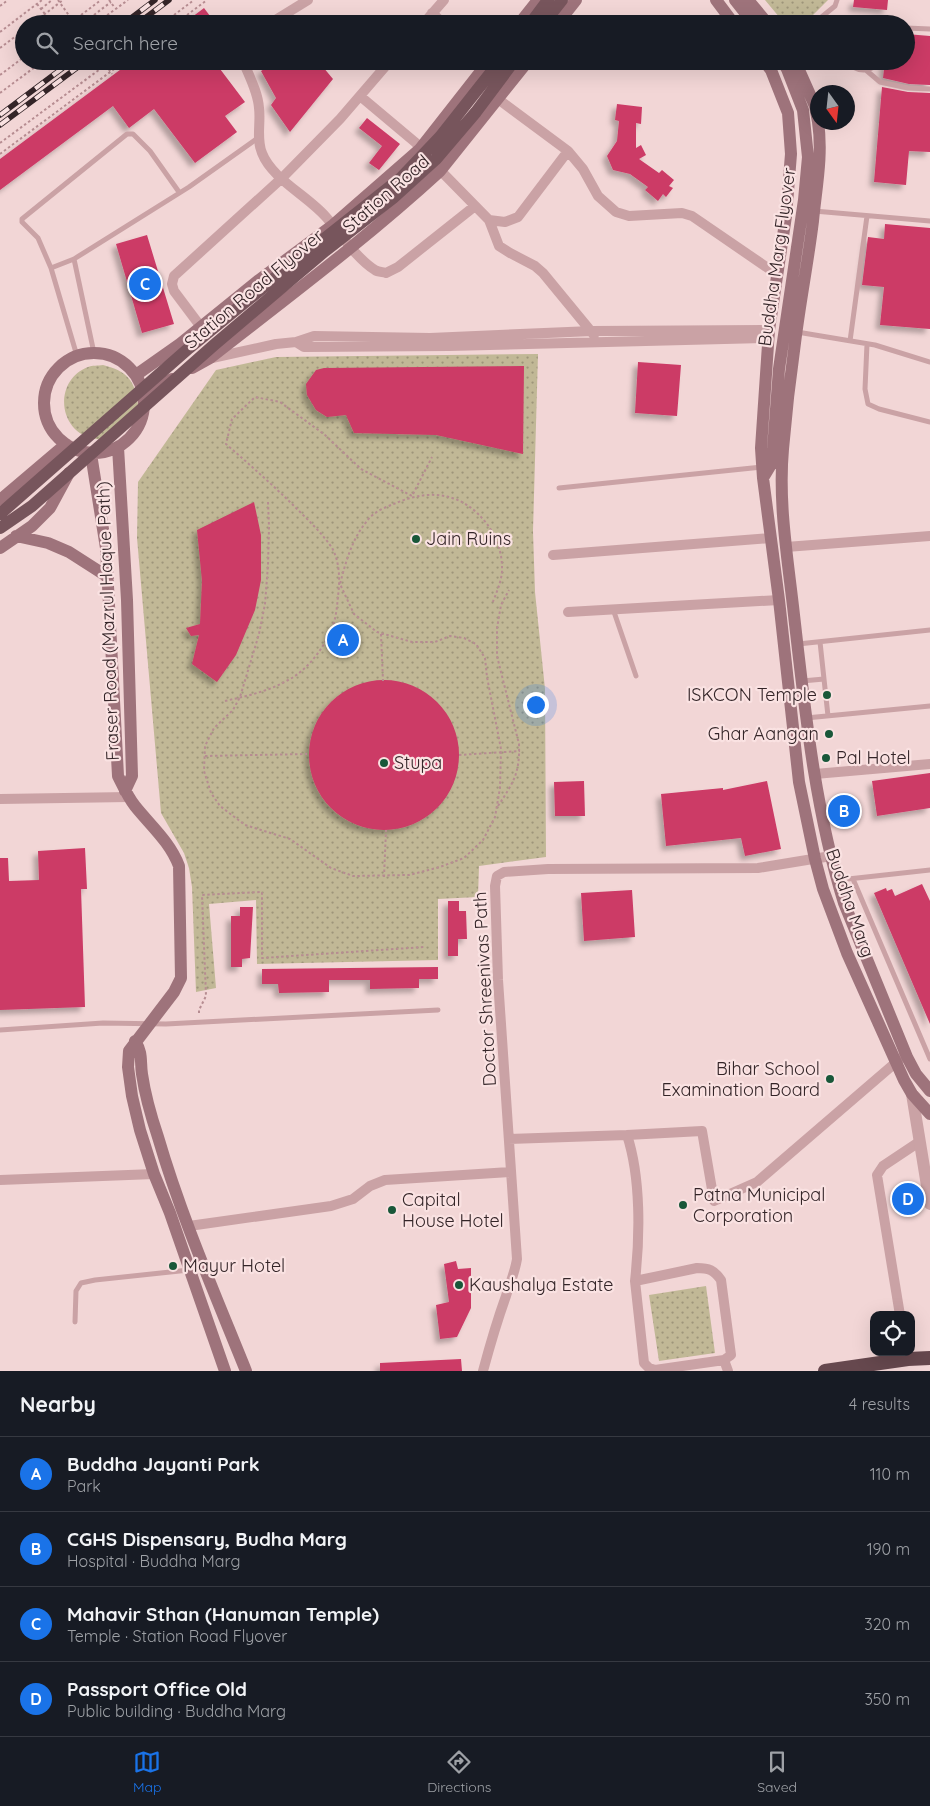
<!DOCTYPE html>
<meta charset="utf-8">
<style>
:root{--surface:#171b24;--page:#20242c;--text:#f1f3f6;--muted:#9ea1a6;--line:#363941;--accent:#1a73e8}
body{margin:0;font-family:Quicksand,sans-serif;background:var(--page);color:var(--text)}
.controls{position:absolute;right:15px;bottom:15px;display:grid;overflow:hidden;border-radius:10px;box-shadow:0 5px 20px #0002}
.controls button{width:45px;height:45px;display:grid;place-items:center;padding:0;border:0;border-bottom:1px solid var(--line);background:var(--surface);color:var(--text);font:25px sans-serif}
.compass{position:absolute;left:810px;top:85px;width:45px;height:45px;border-radius:50%;background:var(--surface);box-shadow:0 5px 20px #0002;rotate:165deg}
.you{position:absolute;left:535px;top:704px;width:18px;height:18px;margin:-12px;border:4px solid #fff;border-radius:50%;background:#1a73e8;box-shadow:0 0 0 8px #1a73e833}
.badge{display:grid;place-items:center;width:32px;height:32px;border-radius:50%;background:var(--accent);color:#fff;font-size:16px;font-weight:700}
.pin{position:absolute;translate:-50% -50%;border:2px solid #fff;box-shadow:0 1px 5px #0006}
.list{margin:0;padding:0;list-style:none}
h2{display:flex;justify-content:space-between;align-items:center;height:65px;margin:0;padding:0 20px;font-size:21px}
h2 small{font-size:16px;font-weight:400;color:var(--muted)}
.list li{display:grid;grid-template-columns:32px 1fr auto;gap:15px;align-items:center;box-sizing:border-box;height:75px;padding:0 20px;border-top:1px solid var(--line)}
.list b{display:block;font-size:19px;white-space:nowrap}
.list p{margin:0;font-size:16px;white-space:nowrap;color:var(--muted)}
.list em{font-size:16px;font-style:normal;color:var(--muted)}
.icon{flex:none;width:28px;height:28px;fill:none;stroke:currentColor;stroke-width:2;stroke-linecap:round;stroke-linejoin:round}
.map{position:relative;flex:none;width:930px;height:1371px;overflow:hidden}
.search{position:absolute;background:var(--surface);box-shadow:0 5px 20px #0002;left:15px;right:15px;top:15px;height:55px;display:flex;align-items:center;gap:12px;box-sizing:border-box;padding:0 18px;border-radius:28px;color:var(--muted);font-size:19px}
.sheet{height:365px;background:var(--surface)}
nav{display:flex;justify-content:space-around;align-items:center;box-sizing:border-box;height:70px;border-top:1px solid var(--line);background:var(--surface);font-size:14px;color:var(--muted)}
nav a{display:grid;justify-items:center;gap:2px}
nav .on{color:var(--accent)}
.map>svg:first-child{display:block}
.grass{fill:url(#grass-dots)}
.building{fill:#cc3a66;filter:url(#shadow)}
.lines{fill:none;stroke-linecap:round;stroke-linejoin:round}
.path{stroke:#b68c91;stroke-width:2;stroke-dasharray:2.5 2.5;stroke-linecap:butt}
.service{stroke:#caa2a5;stroke-width:5}
.minor{stroke:#caa2a5;stroke-width:10}
.tertiary{stroke:#caa2a5;stroke-width:12}
.secondary{stroke:#9e737b;stroke-width:12}
.primary{stroke:#77555c;stroke-width:12}
.trunk{stroke:#66484e;stroke-width:14}
.rail-casing{stroke:#342528;stroke-width:5.5}
.rail{stroke:#fae2e2;stroke-width:4;stroke-dasharray:11;stroke-linecap:butt}
.poi-dot{fill:#195739;stroke:#fae2e2;stroke-width:2}
.labels{text-anchor:middle;stroke-width:4.5;stroke-linejoin:round;paint-order:stroke}
.street-label{font-size:18px;fill:#342528;stroke:#fae2e2}
.poi-label{font-size:18px;fill:#342528;stroke:#fae2e2;text-anchor:start}
</style>
<div class="map">
<svg width="930" height="1371" viewBox="0 0 930 1371">
<defs>
<pattern id="grass-dots" width="8" height="8" patternUnits="userSpaceOnUse" patternTransform="scale(1.25)"><rect width="8" height="8" fill="#c1b896"/><path d="M2 2h.1M6 6h.1" fill="none" stroke="#9e957a" stroke-width="1.8" stroke-linecap="round"/></pattern>
<filter id="shadow"><feDropShadow dx="-4.5" dy="4.5" stdDeviation="2.5" flood-color="#0004"/></filter>
</defs>
<rect width="100%" height="100%" fill="#f2d6d6"/>
<path class="grass" d="M 765,0 L 828,0 L 804,24 L 785,24 Z
M 538,354 L 533,531 L 535,592 L 545,689 L 546,857 L 479,866 L 478,897 L 438,899 L 438,960 L 257,964 L 256,900 L 209,904 L 216,988 L 196,992 L 192,887 L 189,868 L 184,853 L 161,813 L 137,538 L 138,482 L 216,370 L 276,357 Z
M 103,365 C 127,371 135,380 138,405 L 112,438 C 107,438 102,440 97,439 C 58,435 52,381 88,367 C 92,365 98,366 103,365 Z
M 706,1286 L 715,1353 L 659,1361 L 649,1295 Z"/>
<path class="building" d="M 854,0 L 888,0 L 887,10 L 853,7 Z
M 204,8 L 216,24 L 183,24 Z
M 906,34 L 930,36 L 930,85 L 909,84 L 883,78 L 885,61 L 906,61 Z
M 132,61 L 214,61 L 245,102 L 225,116 L 237,132 L 195,163 L 154,109 L 129,128 L 113,106 L 0,190 L 0,159 Z
M 277,61 L 318,61 L 333,79 L 290,132 L 271,105 L 276,98 L 261,71 Z
M 882,87 L 908,92 L 930,93 L 930,152 L 909,151 L 906,185 L 874,182 Z
M 617,104 L 642,107 L 641,124 L 636,123 L 636,148 L 641,145 L 646,155 L 639,159 L 659,173 L 662,170 L 674,180 L 669,186 L 673,188 L 666,197 L 663,194 L 658,201 L 645,190 L 648,187 L 630,174 L 613,170 L 607,156 L 617,141 L 619,121 L 615,120 Z
M 367,118 L 400,144 L 379,170 L 369,163 L 382,146 L 359,128 Z
M 885,224 L 930,228 L 930,329 L 880,325 L 884,287 L 862,285 L 868,237 L 884,239 Z
M 147,235 L 174,324 L 142,333 L 116,244 Z
M 638,362 L 681,365 L 677,416 L 635,413 Z
M 524,366 L 523,454 L 436,435 L 354,433 L 346,415 L 327,417 L 316,410 L 307,395 L 306,384 L 316,370 L 324,368 Z
M 254,502 L 261,535 L 261,580 L 255,610 L 236,655 L 217,682 L 192,664 L 199,635 L 191,636 L 186,628 L 200,624 L 202,581 L 197,530 Z
M309 755a75 75 0 1 1 150 0a75 75 0 1 1-150 0Z
M 930,773 L 930,808 L 877,816 L 872,781 Z
M 584,781 L 585,816 L 555,816 L 554,782 Z
M 767,781 L 781,849 L 745,856 L 741,838 L 666,846 L 661,794 L 723,788 L 723,790 Z
M 855,798 L 857,817 L 835,821 L 832,801 Z
M 85,848 L 87,889 L 81,889 L 85,1007 L 0,1010 L 0,858 L 8,858 L 9,881 L 39,880 L 38,851 Z
M 922,884 L 930,901 L 930,1024 L 874,893 L 886,888 L 887,891 L 892,889 L 895,896 Z
M 632,890 L 635,937 L 584,941 L 581,893 Z
M 448,901 L 459,901 L 459,911 L 466,911 L 467,939 L 458,939 L 458,956 L 448,956 Z
M 240,907 L 253,907 L 250,958 L 242,959 L 242,967 L 231,967 L 231,916 L 240,916 Z
M 438,967 L 438,979 L 419,979 L 419,988 L 370,989 L 370,980 L 329,980 L 329,992 L 279,993 L 278,984 L 262,984 L 262,969 Z
M 456,1261 L 458,1269 L 471,1268 L 471,1308 L 457,1337 L 440,1339 L 436,1305 L 449,1302 L 444,1264 Z
M 461,1359 L 462,1371 L 380,1371 L 380,1363 Z"/>
<g class="lines">
<path class="path" d="M 58,0 L 75,24
M 109,0 L 115,8
M 37,4 L 45,14
M 0,6 L 8,0
M 41,9 L 52,0
M 32,24 L 63,0
M 69,24 L 101,0
M 82,24 L 111,2
M 95,24 L 128,0
M 162,24 L 194,0
M 175,24 L 207,0
M 0,32 L 42,0
M 0,48 L 24,30
M 103,61 L 112,74
M 0,75 L 24,57
M 0,93 L 43,61
M 0,143 L 111,61
M 0,154 L 125,61
M 268,502 L 269,527 L 268,565 L 265,604 L 259,634 L 240,697 L 233,710 L 214,728 L 205,746 L 204,771 L 211,793 L 220,806 L 245,825 L 290,839 L 331,868 L 353,876 L 409,875 L 440,867 L 464,858 L 483,840 L 495,817 L 500,788 L 501,749 L 487,677 L 485,658 L 476,644 L 464,638 L 450,636 L 435,642 L 412,642 L 377,632 L 354,614 L 340,584 C 346,561 352,539 367,521 C 373,512 386,507 396,503 C 432,488 463,493 487,524 C 496,536 502,552 502,567 C 503,578 496,594 492,604
M 381,634 L 383,681
M 225,701 C 247,696 270,691 290,679 C 307,670 324,648 331,630 C 336,620 337,607 338,596 C 340,581 340,562 332,548 C 322,533 309,521 296,508 C 274,486 250,465 226,444 L 232,419 L 255,397 L 280,402 L 325,435 L 361,469 L 412,496 L 432,457
M 459,755 L 520,751
M 205,756 L 307,754
M 498,806 C 513,783 520,774 519,744 L 497,656 L 497,628 L 501,605 L 509,590
M 384,877 L 386,830
M 199,1013 L 199,1010 L 206,996 L 202,895 L 262,892 L 262,958 L 424,947"/>
<path class="service" d="M 813,24 L 835,6 L 837,0
M 906,28 L 930,29
M 848,61 C 856,73 871,73 879,61
M 867,71 L 880,82 L 908,88 L 930,89
M 814,211 L 930,221
M 74,259 L 94,353
M 51,268 L 74,259 L 189,187 L 258,138
M 797,332 L 875,345 L 930,362
M 850,341 L 867,216
M 867,344 L 865,389 L 868,404 L 879,409 L 930,422
M 77,356 L 51,268 L 38,238 L 22,222 L 22,219 L 127,134 L 133,134 L 150,151 L 179,192
M 559,488 L 762,467
M 613,609 L 636,676
M 820,642 L 828,716
M 798,644 L 930,630
M 802,681 L 824,679
M 806,718 L 930,706
M 853,879 L 930,1059
M 839,880 L 930,870
M 0,1030 L 103,1023 L 166,1024 L 438,1010
M 75,1322 L 76,1291 L 81,1283 L 95,1280 L 189,1270"/>
<path class="minor" d="M 432,13 L 444,24
M 269,24 L 308,0
M 423,24 L 444,0
M 243,61 C 249,76 258,92 259,108 C 261,122 256,139 262,153 C 272,179 308,196 326,217 C 340,233 357,259 375,270 C 378,272 383,272 386,273 L 398,267 L 475,206
M 360,96 L 416,143 L 424,154
M 498,99 L 568,151 L 583,169 L 598,196 L 616,212 L 629,216 L 682,213 L 692,216 L 778,275
M 436,166 L 489,220 L 499,246 L 510,253 L 535,266 L 543,273 L 594,335
M 489,220 L 505,222 L 518,217 L 568,151
M 201,327 L 174,291 L 172,284 L 174,276 L 282,178 L 340,119 L 390,61
M 296,342 L 304,347 L 449,346 L 768,338
M 212,358 L 276,344 L 296,342 L 314,336 L 430,338 L 592,331 L 769,330
M 786,547 L 930,536
M 553,555 L 771,538
M 568,612 L 779,600
M 815,774 L 930,764
M 0,799 L 129,797
M 627,1135 L 702,1131 L 714,1201 L 757,1182 L 901,1058
M 509,1139 L 627,1135 C 641,1178 640,1236 635,1281
M 0,1180 L 154,1174
M 189,1226 L 331,1206 L 353,1199 L 370,1186 L 385,1180 L 510,1172
M 697,1268 C 709,1268 714,1270 721,1280 L 731,1355 L 724,1360 L 655,1370 L 649,1368 L 644,1363 L 635,1281 Z
M 900,1315 L 877,1175 L 883,1166 L 919,1142
M 724,1360 L 728,1371
M 483,1371 C 490,1345 497,1321 506,1296 C 510,1283 515,1272 517,1259 L 498,980 L 495,886 L 497,876 L 504,872 L 548,869 L 758,868 L 831,856"/>
<path class="tertiary" d="M 912,1094 L 930,1204"/>
<path class="secondary" d="M 716,0 L 734,24
M 735,0 L 754,24
M 748,0 L 768,24
M 519,24 L 538,0
M 557,24 L 576,0
M 764,61 L 771,70 L 788,113 L 791,154 L 786,216 L 769,330 L 761,448 L 763,478 L 779,600 L 799,782 L 815,859 L 823,889 L 847,953 L 904,1080 L 912,1094 L 930,1114
M 795,61 L 815,106 L 818,122
M 818,122 C 823,155 816,189 813,221 C 808,262 800,302 795,343 C 790,378 786,413 783,449 C 778,504 788,560 794,615 C 805,711 815,810 844,903 L 907,1057 L 916,1074 L 930,1091
M44 403a50 50 0 1 1 100 0a50 50 0 1 1-100 0Z
M 192,368 L 210,358 C 288,297 367,238 440,171 L 528,61
M 136,375 L 180,344 L 259,280 L 333,225 L 420,149 L 489,61
M 144,394 L 172,379
M 118,447 L 127,600 L 132,776 L 125,791
M 91,454 L 106,548 L 118,776 C 123,786 128,797 135,806 C 151,826 170,842 179,866 L 181,978 L 174,992 L 129,1051 L 128,1067 L 132,1096 L 140,1130 L 154,1174 L 170,1213 L 225,1371
M 763,478 L 772,463 L 779,369 L 804,200 L 808,157 L 803,110 L 787,69 L 782,61
M 0,500 L 66,444
M 16,536 L 48,543 L 69,552 L 108,577
M 0,548 L 32,526 L 50,508 L 69,473
M 135,1041 C 143,1054 140,1060 142,1074 C 145,1095 151,1116 158,1137 C 181,1216 215,1294 246,1371"/>
<path class="primary" d="M 530,24 L 548,0
M 543,24 L 562,0
M 0,514 L 189,348 L 276,277 L 401,178 L 440,137 L 500,61
M 0,528 L 32,506 L 214,345 L 325,251 L 393,198 L 436,159 L 476,112 L 514,61"/>
<path class="trunk" d="M 825,1371 L 908,1359 L 930,1358"/>
<g class="rail-casing">
<path id="rail" d="M 123,24 L 155,0
M 137,24 L 169,0
M 0,115 L 72,61
M 0,125 L 86,61"/>
</g>
<use href="#rail" class="rail"/>
</g>
<g class="poi-dot">
<circle cx="416" cy="539" r="5"/>
<circle cx="827" cy="695" r="5"/>
<circle cx="829" cy="734" r="5"/>
<circle cx="826" cy="758" r="5"/>
<circle cx="384" cy="763" r="5"/>
<circle cx="830" cy="1079" r="5"/>
<circle cx="683" cy="1205" r="5"/>
<circle cx="392" cy="1210" r="5"/>
<circle cx="173" cy="1266" r="5"/>
<circle cx="459" cy="1285" r="5"/>
</g>
<g class="labels">
<g class="street-label">
<text transform="translate(386 194) rotate(-41)" y="6">Station Road</text>
<text transform="translate(777 257) rotate(-82)" y="6">Buddha Marg Flyover</text>
<text transform="translate(254 289) rotate(-40)" y="6">Station Road Flyover</text>
<text transform="translate(108 621) rotate(-92)" y="6">Fraser Road (Mazrul Haque Path)</text>
<text transform="translate(850 903) rotate(71)" y="6">Buddha Marg</text>
<text transform="translate(485 989) rotate(-93)" y="6">Doctor Shreenivas Path</text>
</g>
<g class="poi-label">
<text x="426" y="545">Jain Ruins</text>
<text x="817" y="701" text-anchor="end">ISKCON Temple</text>
<text x="819" y="740" text-anchor="end">Ghar Aangan</text>
<text x="836" y="764">Pal Hotel</text>
<text x="394" y="769">Stupa</text>
<text x="820" y="1075" text-anchor="end">Bihar School<tspan x="820" dy="21">Examination Board</tspan></text>
<text x="693" y="1201">Patna Municipal<tspan x="693" dy="21">Corporation</tspan></text>
<text x="402" y="1206">Capital<tspan x="402" dy="21">House Hotel</tspan></text>
<text x="183" y="1272">Mayur Hotel</text>
<text x="469" y="1291">Kaushalya Estate</text>
</g>
</g>
</svg>
<div class="controls">
<button><svg class="icon" aria-label="locate" viewBox="0 0 24 24"><circle cx="12" cy="12" r="6"/><path d="M12 2v4M12 18v4M2 12h4M18 12h4"/></svg></button>
</div>
<svg class="compass" viewBox="-18 -18 36 36"><path d="M0-13l5 13h-10z" fill="#e53935"/><path d="M0 13l5-13h-10z" fill="#9ea1a6"/></svg>
<div class="you"></div>
<div class="pin badge" style="left:343px;top:640px">A</div>
<div class="pin badge" style="left:844px;top:811px">B</div>
<div class="pin badge" style="left:145px;top:284px">C</div>
<div class="pin badge" style="left:908px;top:1199px">D</div>
<div class="search"><svg class="icon" aria-label="search" viewBox="0 0 24 24"><circle cx="10" cy="10" r="6"/><path d="M15 15l6 6"/></svg>Search here</div>
</div>
<section class="sheet">
<h2>Nearby<small>4 results</small></h2>
<ul class="list">
<li><span class="badge">A</span><div><b>Buddha Jayanti Park</b><p>Park</p></div><em>110 m</em></li>
<li><span class="badge">B</span><div><b>CGHS Dispensary, Budha Marg</b><p>Hospital · Buddha Marg</p></div><em>190 m</em></li>
<li><span class="badge">C</span><div><b>Mahavir Sthan (Hanuman Temple)</b><p>Temple · Station Road Flyover</p></div><em>320 m</em></li>
<li><span class="badge">D</span><div><b>Passport Office Old</b><p>Public building · Buddha Marg</p></div><em>350 m</em></li>
</ul>
</section>
<nav>
<a class="on"><svg class="icon" aria-label="map" viewBox="0 0 24 24"><path d="M3 6l6-2 6 2 6-2v14l-6 2-6-2-6 2zM9 4v14M15 6v14"/></svg>Map</a>
<a><svg class="icon" aria-label="directions" viewBox="0 0 24 24"><path d="M12 3l9 9-9 9-9-9zM9 14v-3h6M13 9l2 2-2 2"/></svg>Directions</a>
<a><svg class="icon" aria-label="saved" viewBox="0 0 24 24"><path d="M7 4h10v16l-5-4-5 4z"/></svg>Saved</a>
</nav>
